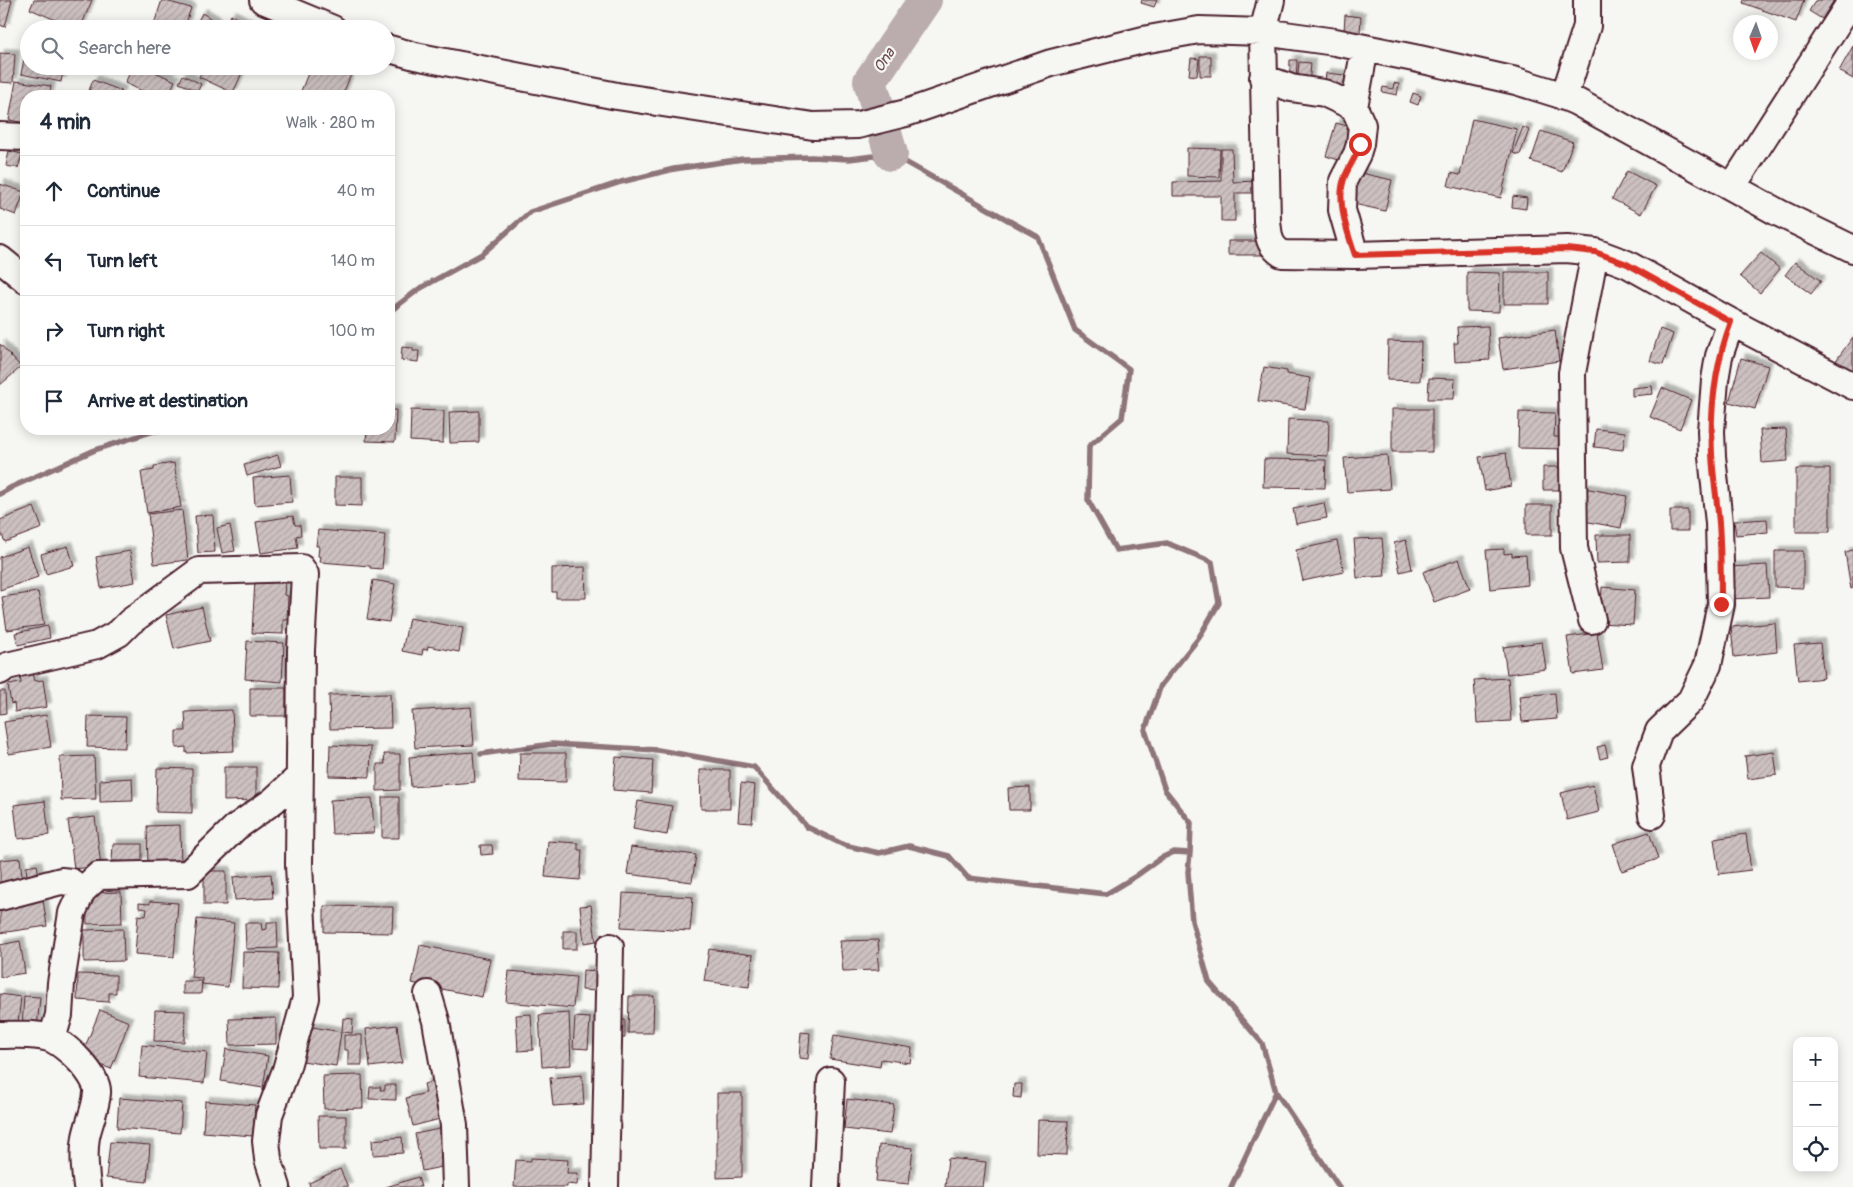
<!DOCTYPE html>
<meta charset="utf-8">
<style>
:root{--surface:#fff;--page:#f2f2f3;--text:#1f2937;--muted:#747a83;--line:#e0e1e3}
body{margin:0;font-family:Pangolin,sans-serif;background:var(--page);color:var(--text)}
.controls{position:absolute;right:15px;bottom:15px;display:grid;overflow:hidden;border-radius:10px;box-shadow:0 2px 12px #0003}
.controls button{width:45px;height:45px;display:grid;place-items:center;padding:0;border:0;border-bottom:1px solid var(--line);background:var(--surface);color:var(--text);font:25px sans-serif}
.compass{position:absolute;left:1733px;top:15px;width:45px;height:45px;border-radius:50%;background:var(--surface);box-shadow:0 2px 12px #0003;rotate:182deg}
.stop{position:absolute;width:15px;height:15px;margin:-11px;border:4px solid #d93025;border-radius:50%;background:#fff}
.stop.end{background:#d93025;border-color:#fff;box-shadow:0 1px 5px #0008}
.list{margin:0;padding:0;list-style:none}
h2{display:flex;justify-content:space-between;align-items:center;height:65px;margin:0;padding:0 20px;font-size:21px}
h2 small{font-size:16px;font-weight:400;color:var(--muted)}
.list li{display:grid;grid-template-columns:32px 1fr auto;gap:15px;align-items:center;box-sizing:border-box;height:70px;padding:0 20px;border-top:1px solid var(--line)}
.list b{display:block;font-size:19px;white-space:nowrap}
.list em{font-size:16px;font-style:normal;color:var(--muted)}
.icon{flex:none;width:28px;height:28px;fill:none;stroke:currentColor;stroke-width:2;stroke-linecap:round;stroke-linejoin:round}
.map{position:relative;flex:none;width:1853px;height:1187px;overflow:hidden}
.search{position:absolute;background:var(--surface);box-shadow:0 2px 12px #0003;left:20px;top:20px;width:375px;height:55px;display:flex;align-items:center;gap:12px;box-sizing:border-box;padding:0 18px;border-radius:28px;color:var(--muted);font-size:19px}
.panel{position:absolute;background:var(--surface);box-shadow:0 2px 12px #0003;left:20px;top:90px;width:375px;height:345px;border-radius:20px}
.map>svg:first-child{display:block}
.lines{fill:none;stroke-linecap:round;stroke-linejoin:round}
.stream{stroke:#8e747a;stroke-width:5.5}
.river{stroke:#bbadae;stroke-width:34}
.building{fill:url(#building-hatch);stroke:#4a1f2b;filter:url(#shadow)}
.minor-casing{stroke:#4a1f2b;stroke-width:30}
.minor{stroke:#f6f6f2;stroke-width:26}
.route{stroke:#d93025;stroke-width:6}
.labels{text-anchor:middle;stroke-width:4.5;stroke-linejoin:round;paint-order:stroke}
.water-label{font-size:15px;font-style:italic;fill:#6c4a52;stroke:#f6f6f2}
</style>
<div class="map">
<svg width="1853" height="1187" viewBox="0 0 1853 1187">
<defs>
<pattern id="building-hatch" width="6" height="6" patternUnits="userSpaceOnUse" patternTransform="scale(1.25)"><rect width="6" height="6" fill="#ccc1c0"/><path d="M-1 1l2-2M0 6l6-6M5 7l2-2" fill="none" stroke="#b1a5a5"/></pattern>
<filter id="shadow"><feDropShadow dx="4.5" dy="-4.5" stdDeviation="1" flood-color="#0004"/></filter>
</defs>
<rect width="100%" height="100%" fill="#f6f6f2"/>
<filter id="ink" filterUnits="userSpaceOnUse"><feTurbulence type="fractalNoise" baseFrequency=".02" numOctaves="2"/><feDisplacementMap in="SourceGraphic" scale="10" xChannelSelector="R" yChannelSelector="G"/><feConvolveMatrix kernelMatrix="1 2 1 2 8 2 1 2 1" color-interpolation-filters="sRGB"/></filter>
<g filter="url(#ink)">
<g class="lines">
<path class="stream" d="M 389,312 L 419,289 L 482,254 L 530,212 L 621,182 L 674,169 L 743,159 L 812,157 L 849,159 L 891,154 L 1038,237 L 1075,330 L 1129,369 L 1122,418 L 1089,446 L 1088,500 L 1116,550 L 1167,543 L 1212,562 L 1219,603 L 1198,639 L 1161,685 L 1145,730 L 1165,790 L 1191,823 L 1190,853 L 1188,872 L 1192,921 L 1209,982 L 1262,1043 L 1276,1092 L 1339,1187
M 0,494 L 12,487 L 95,450 L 154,431 L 206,429
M 481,754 L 552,744 L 658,750 L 754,767 L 807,827 L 844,845 L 879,853 L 909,846 L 949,856 L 968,878 L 1106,894 L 1136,876 L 1161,858 L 1174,852 L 1190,853
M 1231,1187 L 1276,1092"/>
<path class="river" d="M 891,154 L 870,81 L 925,0"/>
</g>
<path class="building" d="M 0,0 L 12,0 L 5,27 L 0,25 Z
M 34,0 L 92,0 L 80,29 L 76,29 L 30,9 Z
M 162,0 L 191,8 L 184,29 L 160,29 L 153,27 Z
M 1142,0 L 1157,0 L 1154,7 L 1141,3 Z
M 1744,0 L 1804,0 L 1796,22 L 1743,3 Z
M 1816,0 L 1834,0 L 1822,19 L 1809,11 Z
M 202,13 L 217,22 L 213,29 L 194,29 Z
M 231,15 L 257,29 L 224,29 Z
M 1345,15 L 1361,17 L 1360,33 L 1344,31 Z
M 1853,46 L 1853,79 L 1839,71 Z
M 26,48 L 29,49 L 29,66 L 64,66 L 61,82 L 21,74 Z
M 0,53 L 15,54 L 13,83 L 0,82 Z
M 1200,56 L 1211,56 L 1211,76 L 1200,76 Z
M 1191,58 L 1199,59 L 1197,76 L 1189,75 Z
M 1290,60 L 1297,60 L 1296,86 L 1289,85 Z
M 1299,62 L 1311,63 L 1309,86 L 1297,85 Z
M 133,66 L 142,66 L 175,81 L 168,96 L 153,96 L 125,83 Z
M 204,66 L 245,66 L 233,93 L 199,77 Z
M 311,66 L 336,66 L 352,72 L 342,96 L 299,96 Z
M 1326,73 L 1345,75 L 1343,91 L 1324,88 Z
M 183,75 L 201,84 L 198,91 L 179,83 Z
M 93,80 L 122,91 L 120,96 L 87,96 Z
M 16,81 L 51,86 L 49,96 L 26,96 L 26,123 L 9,120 Z
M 1394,83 L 1399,84 L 1397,95 L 1382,92 L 1383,87 L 1393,89 Z
M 1413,93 L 1421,96 L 1418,105 L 1410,102 Z
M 1472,119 L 1517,129 L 1501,198 L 1448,186 L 1451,173 L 1460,175 Z
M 1336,123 L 1358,129 L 1348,163 L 1326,156 Z
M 1523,127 L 1529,130 L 1520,155 L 1513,153 Z
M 1541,131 L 1573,142 L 1562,172 L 1531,161 Z
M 1187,148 L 1220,149 L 1219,177 L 1187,176 Z
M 1221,149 L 1232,149 L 1233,182 L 1258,181 L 1258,193 L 1235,193 L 1235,221 L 1221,221 L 1221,196 L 1173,196 L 1173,182 L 1221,181 Z
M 9,151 L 22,154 L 18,168 L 6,166 Z
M 1352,171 L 1392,180 L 1385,211 L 1345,202 Z
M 1627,171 L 1656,186 L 1641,214 L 1612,199 Z
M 0,184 L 24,192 L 16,215 L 0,209 Z
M 1513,196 L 1527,198 L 1526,209 L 1512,207 Z
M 1228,241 L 1266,241 L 1266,255 L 1228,255 Z
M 1761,253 L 1780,269 L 1760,293 L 1740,276 Z
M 1795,262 L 1821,281 L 1811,294 L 1785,275 Z
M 1467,272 L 1500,273 L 1499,312 L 1467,311 Z
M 1504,272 L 1548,272 L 1548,304 L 1504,304 Z
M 1488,326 L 1490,360 L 1455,362 L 1454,343 L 1458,343 L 1457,327 Z
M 1660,329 L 1673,334 L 1663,365 L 1650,361 Z
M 1555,330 L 1559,361 L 1503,369 L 1498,338 Z
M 1853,337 L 1853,374 L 1835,362 Z
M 1388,341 L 1421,342 L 1420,381 L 1387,380 Z
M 0,344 L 21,367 L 0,385 Z
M 402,347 L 413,348 L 413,351 L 419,351 L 418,362 L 401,360 Z
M 1741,358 L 1768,366 L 1755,409 L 1729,402 Z
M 1264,367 L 1287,371 L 1287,374 L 1310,378 L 1305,409 L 1258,401 Z
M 1429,378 L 1455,379 L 1454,399 L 1428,399 Z
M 1652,386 L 1653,394 L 1632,396 L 1632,388 Z
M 1662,388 L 1691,400 L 1680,429 L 1650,417 Z
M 1392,409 L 1432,409 L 1432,452 L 1392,452 Z
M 389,410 L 396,410 L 395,442 L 366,441 L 367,429 L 389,429 Z
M 411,410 L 444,411 L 443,443 L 410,441 Z
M 479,411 L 479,442 L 450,443 L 449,412 Z
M 1519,412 L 1555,413 L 1554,437 L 1566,437 L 1566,449 L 1518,448 Z
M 1288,419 L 1329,421 L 1328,456 L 1287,454 Z
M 1596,429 L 1625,432 L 1623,450 L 1594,447 Z
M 1786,429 L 1788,461 L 1762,463 L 1760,430 Z
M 1506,453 L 1511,486 L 1485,491 L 1479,457 Z
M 278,455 L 281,466 L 247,476 L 244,465 Z
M 1387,455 L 1390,489 L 1347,492 L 1344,458 Z
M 1264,459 L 1326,460 L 1325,488 L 1263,487 Z
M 174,463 L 181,507 L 147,513 L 141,472 L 154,470 L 154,466 Z
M 1543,467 L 1561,467 L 1561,490 L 1543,490 Z
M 1796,469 L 1830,469 L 1830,532 L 1796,532 Z
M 290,475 L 292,502 L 255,505 L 253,478 Z
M 335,477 L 362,477 L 362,506 L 335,505 Z
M 1584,488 L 1627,496 L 1621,528 L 1578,520 Z
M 1324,503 L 1327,518 L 1296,524 L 1293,509 Z
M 1526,505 L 1552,505 L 1552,535 L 1526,535 Z
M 34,507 L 42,528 L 5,542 L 0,530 L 0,520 Z
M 182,510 L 188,560 L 154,564 L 148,514 Z
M 1670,510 L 1688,510 L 1688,531 L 1670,531 Z
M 213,515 L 215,552 L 198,553 L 195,516 Z
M 293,516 L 295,525 L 300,525 L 301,535 L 296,536 L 298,548 L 261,553 L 256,522 Z
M 1767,519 L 1768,532 L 1736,535 L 1734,521 Z
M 230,525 L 235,551 L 222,553 L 217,528 Z
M 318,530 L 385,535 L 382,569 L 370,568 L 370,566 L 320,562 L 321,557 L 318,556 L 319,546 L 316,546 Z
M 1596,535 L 1630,535 L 1630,562 L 1597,563 Z
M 1382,538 L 1385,576 L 1357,578 L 1354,539 Z
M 1406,540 L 1412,569 L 1400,572 L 1394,543 Z
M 1337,541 L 1344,572 L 1303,581 L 1296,550 Z
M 68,546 L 74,566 L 46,574 L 41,554 Z
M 28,547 L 38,577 L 0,590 L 0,557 Z
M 1504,549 L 1504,554 L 1512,553 L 1512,556 L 1526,555 L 1528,585 L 1490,589 L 1486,550 Z
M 1853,550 L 1853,588 L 1851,589 L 1845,552 Z
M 130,551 L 135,582 L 101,588 L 96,557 Z
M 1775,551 L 1803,551 L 1803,588 L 1775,587 Z
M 1459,559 L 1470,589 L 1434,602 L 1423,572 Z
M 1767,565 L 1769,597 L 1730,599 L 1728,567 Z
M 585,567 L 586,598 L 556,598 L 556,592 L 552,592 L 552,568 Z
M 255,580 L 285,582 L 284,595 L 288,596 L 287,620 L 283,620 L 283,634 L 252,633 Z
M 373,580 L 395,584 L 389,622 L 367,619 Z
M 1602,587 L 1635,590 L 1633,625 L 1600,623 Z
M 38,592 L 44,625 L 7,630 L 2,597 Z
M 202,607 L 210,641 L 174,649 L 166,615 Z
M 409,618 L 463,628 L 459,652 L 428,646 L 427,650 L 423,649 L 422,655 L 402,651 Z
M 1775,623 L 1777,652 L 1734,657 L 1731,627 Z
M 48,626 L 50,638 L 18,645 L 15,633 Z
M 1597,633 L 1603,670 L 1573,674 L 1567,637 Z
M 247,641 L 284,643 L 282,682 L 245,679 Z
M 1542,642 L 1546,669 L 1507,674 L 1503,647 Z
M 1820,643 L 1824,678 L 1798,681 L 1794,645 Z
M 32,673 L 34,681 L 43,680 L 47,707 L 15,712 L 14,703 L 11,704 L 8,685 L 21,683 L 20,675 Z
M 1508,678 L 1511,721 L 1477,723 L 1474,680 Z
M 250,688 L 286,688 L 286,716 L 250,716 Z
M 0,691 L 5,691 L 6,713 L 0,714 Z
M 1555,693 L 1557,719 L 1522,722 L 1519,696 Z
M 390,694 L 391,728 L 330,729 L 329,695 Z
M 471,707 L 474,745 L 415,748 L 412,711 Z
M 232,710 L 234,751 L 186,753 L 186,747 L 176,748 L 176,731 L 186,731 L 185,712 Z
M 46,715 L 51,747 L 9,754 L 4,722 Z
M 88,716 L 126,717 L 125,748 L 87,747 Z
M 330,745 L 371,747 L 370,777 L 329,776 Z
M 1605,745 L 1608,757 L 1600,759 L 1597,747 Z
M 473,752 L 475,782 L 411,787 L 409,757 Z
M 1774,752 L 1777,775 L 1748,779 L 1745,756 Z
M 520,753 L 566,753 L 566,782 L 519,781 Z
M 384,754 L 400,754 L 400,790 L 377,791 L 377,764 L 385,764 Z
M 94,756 L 96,799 L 61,800 L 60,757 Z
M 616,757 L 653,760 L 651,793 L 613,790 Z
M 224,767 L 256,767 L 256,800 L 224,801 Z
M 157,768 L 192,769 L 192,813 L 156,812 Z
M 700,770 L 730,770 L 730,809 L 701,809 Z
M 132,778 L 133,801 L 100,802 L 100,780 Z
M 741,783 L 755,785 L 752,823 L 738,822 Z
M 1593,785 L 1599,812 L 1567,820 L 1561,793 Z
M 1030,787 L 1030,810 L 1009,810 L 1008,788 Z
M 382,797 L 399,797 L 399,838 L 382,838 Z
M 372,798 L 374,833 L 332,834 L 330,800 Z
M 45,801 L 49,835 L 18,839 L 14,805 Z
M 638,801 L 672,806 L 667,835 L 633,829 Z
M 95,817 L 101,866 L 74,869 L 68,820 Z
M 180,825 L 181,868 L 148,868 L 147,826 Z
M 1649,832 L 1658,859 L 1622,871 L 1613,844 Z
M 1746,834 L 1751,870 L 1719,874 L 1714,839 Z
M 548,841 L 578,843 L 578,850 L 582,850 L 580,880 L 545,877 Z
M 113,844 L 142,844 L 142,862 L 112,861 Z
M 480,845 L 492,845 L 493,854 L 481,855 Z
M 631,847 L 696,855 L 692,882 L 627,874 Z
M 20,858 L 23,886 L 0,888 L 0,860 Z
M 37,865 L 39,875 L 27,877 L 26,867 Z
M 204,871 L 226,871 L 226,905 L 204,905 Z
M 271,874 L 273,898 L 235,900 L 233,877 Z
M 121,892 L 122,923 L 87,924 L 86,893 Z
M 623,893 L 693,897 L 690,931 L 621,927 Z
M 43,900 L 47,926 L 0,933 L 0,907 Z
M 150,901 L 178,903 L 174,957 L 135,954 L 138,915 L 146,916 L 147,909 L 139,908 L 139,903 L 150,904 Z
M 591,905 L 596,941 L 584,943 L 580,906 Z
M 324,906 L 393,907 L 392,933 L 324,932 Z
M 197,919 L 234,923 L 228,987 L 202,984 L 202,978 L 191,977 Z
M 267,922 L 277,922 L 278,948 L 246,949 L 245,923 L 261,923 L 262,930 L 267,929 Z
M 123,929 L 124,961 L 84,962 L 84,930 Z
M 563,931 L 577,931 L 577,949 L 563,949 Z
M 878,940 L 879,953 L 877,953 L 879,970 L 843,971 L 840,941 Z
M 20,941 L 25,973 L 0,977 L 0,945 Z
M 420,945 L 490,959 L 482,997 L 412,983 Z
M 709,949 L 753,955 L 749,987 L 704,981 Z
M 243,952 L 279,953 L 278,989 L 242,988 Z
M 583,970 L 598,971 L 597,991 L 582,990 Z
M 509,971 L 576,977 L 573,1008 L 506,1002 Z
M 78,974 L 116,975 L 116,993 L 109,993 L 109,1002 L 77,1000 Z
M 183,981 L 202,981 L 201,994 L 183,994 Z
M 0,994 L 21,997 L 18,1024 L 0,1022 Z
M 24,996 L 40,997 L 37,1028 L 22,1027 Z
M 629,996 L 654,996 L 653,1033 L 628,1033 Z
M 100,1010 L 129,1022 L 111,1069 L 81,1057 Z
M 155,1010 L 185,1011 L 184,1042 L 154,1041 Z
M 569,1013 L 571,1065 L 542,1067 L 539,1015 Z
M 531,1014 L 533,1050 L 518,1051 L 516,1015 Z
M 575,1017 L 590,1018 L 588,1049 L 573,1048 Z
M 276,1018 L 276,1044 L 230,1045 L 229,1019 Z
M 343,1018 L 353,1019 L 352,1033 L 342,1032 Z
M 614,1020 L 625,1020 L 625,1038 L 614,1038 Z
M 397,1025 L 402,1063 L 370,1067 L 366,1029 Z
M 307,1026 L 341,1032 L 336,1066 L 302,1061 Z
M 801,1032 L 810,1033 L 808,1059 L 799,1058 Z
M 344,1035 L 362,1035 L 362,1065 L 348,1065 L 348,1050 L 344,1050 Z
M 834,1035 L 912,1048 L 910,1063 L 881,1059 L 880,1067 L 830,1059 Z
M 142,1045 L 207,1052 L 204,1083 L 139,1077 Z
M 226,1049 L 268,1056 L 263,1088 L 221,1081 Z
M 362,1075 L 363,1108 L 324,1109 L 323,1076 Z
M 582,1075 L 584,1104 L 553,1106 L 550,1078 Z
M 434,1081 L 444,1118 L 413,1126 L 406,1098 L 426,1093 L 424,1084 Z
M 1014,1084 L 1022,1084 L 1021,1098 L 1013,1097 Z
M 385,1085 L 396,1085 L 396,1100 L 369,1099 L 370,1087 L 381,1087 L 380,1090 L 385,1090 Z
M 717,1093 L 742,1093 L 742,1177 L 717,1178 Z
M 119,1098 L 182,1103 L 180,1133 L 117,1128 Z
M 847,1099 L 894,1105 L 890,1134 L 844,1129 Z
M 205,1101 L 255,1105 L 253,1136 L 203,1132 Z
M 318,1116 L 346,1116 L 346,1149 L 319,1149 Z
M 1038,1120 L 1068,1121 L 1067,1155 L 1037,1154 Z
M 444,1128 L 451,1165 L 422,1171 L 415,1134 Z
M 402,1137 L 403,1153 L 373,1155 L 372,1140 Z
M 110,1142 L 150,1145 L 147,1182 L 106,1178 Z
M 879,1145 L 913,1148 L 909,1184 L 876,1181 Z
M 531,1158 L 568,1160 L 567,1173 L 578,1173 L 577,1185 L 567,1184 L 567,1187 L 514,1187 L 516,1160 L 531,1161 Z
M 948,1158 L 986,1162 L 983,1187 L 945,1187 Z
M 340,1169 L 348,1187 L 310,1187 L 309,1183 Z
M 418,1177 L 421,1187 L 386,1187 Z"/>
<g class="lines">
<g class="minor-casing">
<path id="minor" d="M 263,0 L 333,29
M 1271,0 L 1263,32 L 1267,221 C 1269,237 1268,244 1282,254 L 1355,255 L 1567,249 L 1595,252 L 1627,264 L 1731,322 L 1853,386
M 386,48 L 415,56 L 617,96 L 813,126 L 858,125 L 906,113 L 1051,63 L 1143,40 L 1199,30 L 1263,32 L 1335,42 L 1419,59 L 1516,81 L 1558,94 L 1577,102 L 1779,213 L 1853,249
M 1263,78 L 1291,88 L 1324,93 L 1354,107
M 1564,97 L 1587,26 L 1587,0
M 0,136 L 26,137
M 1732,187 L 1852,0
M 1355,255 L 1342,210 L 1343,181 L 1357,154 L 1360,144 L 1362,125 L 1354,107 L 1365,48
M 0,259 L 26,280
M 1592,620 L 1574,548 L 1572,373 L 1595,252
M 0,671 L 7,666 L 97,645 L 119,633 L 130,622 L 199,571 L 301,568 L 305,574 L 301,650 L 299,865 L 306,998 L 286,1070 L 269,1115 L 266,1141 L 268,1159 L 277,1187
M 1652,815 L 1646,766 L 1659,731 L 1691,700 L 1708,665 L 1721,604 L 1719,523 L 1712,456 L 1711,431 L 1715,380 L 1719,356 L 1731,322
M 0,897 L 61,881 L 71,882 L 82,891
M 428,994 L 436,1021 L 454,1125 L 456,1187
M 0,1035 C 17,1035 33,1033 49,1038 C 65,1043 99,1076 97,1093 C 96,1108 89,1122 86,1137 C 83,1154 85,1171 87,1187
M 52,1039 L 59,1015 L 61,983 L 72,913 L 82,891 L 98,876 L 188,874 L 235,828 L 273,801 L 299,777
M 605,1187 L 610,947
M 826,1187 L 831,1081"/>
</g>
<use href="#minor" class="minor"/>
</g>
</g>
<g class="lines" filter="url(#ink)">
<path class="route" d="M 1360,144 C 1357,157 1348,167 1344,179 C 1336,201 1348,234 1355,255 L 1567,249 L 1595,252 L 1627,264 L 1731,322 C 1715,364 1710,409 1712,454 C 1713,477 1717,500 1719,523 C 1721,550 1721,577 1721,604"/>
</g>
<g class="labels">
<g class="water-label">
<text transform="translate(884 60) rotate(-56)" y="5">Ona</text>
</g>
</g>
</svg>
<div class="controls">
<button>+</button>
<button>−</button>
<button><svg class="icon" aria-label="locate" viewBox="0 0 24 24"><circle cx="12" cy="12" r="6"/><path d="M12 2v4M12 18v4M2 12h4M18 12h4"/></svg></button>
</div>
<svg class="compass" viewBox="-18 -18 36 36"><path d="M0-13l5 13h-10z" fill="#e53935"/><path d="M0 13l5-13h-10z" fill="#747a83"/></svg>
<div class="stop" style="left:1360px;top:144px"></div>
<div class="stop end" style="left:1721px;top:604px"></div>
<div class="search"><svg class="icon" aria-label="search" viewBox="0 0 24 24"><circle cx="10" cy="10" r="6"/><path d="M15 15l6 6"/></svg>Search here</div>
<section class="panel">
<h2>4 min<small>Walk · 280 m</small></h2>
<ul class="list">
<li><svg class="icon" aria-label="ahead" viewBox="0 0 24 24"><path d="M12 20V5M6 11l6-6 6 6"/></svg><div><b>Continue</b></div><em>40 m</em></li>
<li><svg class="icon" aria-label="left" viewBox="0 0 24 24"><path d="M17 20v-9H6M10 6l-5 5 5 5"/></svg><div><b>Turn left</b></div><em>140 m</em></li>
<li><svg class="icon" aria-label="right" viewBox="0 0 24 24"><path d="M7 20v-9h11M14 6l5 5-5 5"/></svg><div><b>Turn right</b></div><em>100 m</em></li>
<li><svg class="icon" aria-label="arrive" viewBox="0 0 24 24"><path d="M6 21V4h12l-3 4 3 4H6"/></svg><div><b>Arrive at destination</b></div></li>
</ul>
</section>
</div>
